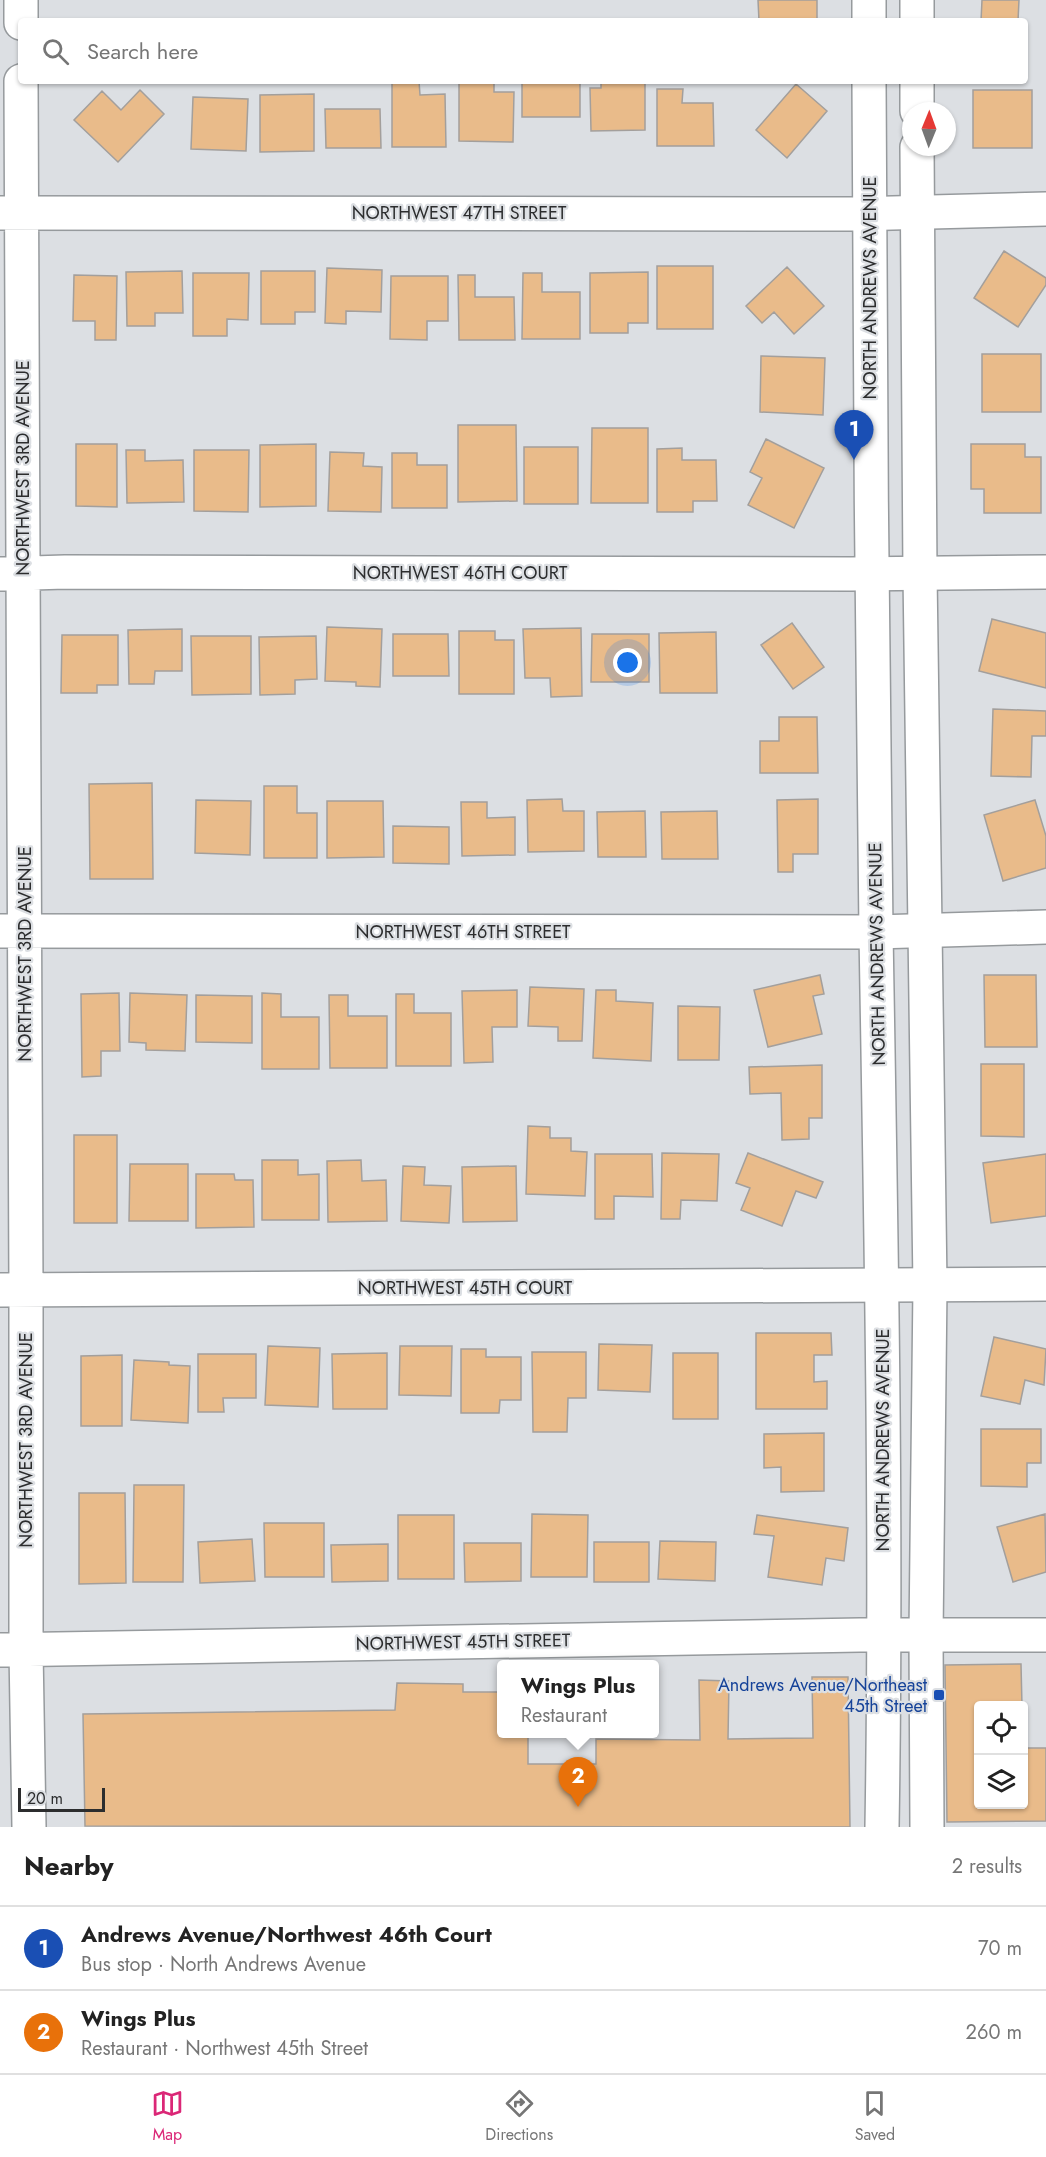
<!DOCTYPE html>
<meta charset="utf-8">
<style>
:root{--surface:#fff;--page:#f6f6f6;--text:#222;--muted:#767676;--line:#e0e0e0;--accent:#db2777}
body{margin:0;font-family:Jost,sans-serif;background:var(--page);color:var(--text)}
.controls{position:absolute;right:18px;bottom:18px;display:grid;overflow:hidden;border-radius:6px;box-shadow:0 2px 4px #0004}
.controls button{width:54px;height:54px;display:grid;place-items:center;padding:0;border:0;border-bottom:2px solid var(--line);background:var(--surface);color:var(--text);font:30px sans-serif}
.compass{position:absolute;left:902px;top:102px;width:54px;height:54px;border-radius:50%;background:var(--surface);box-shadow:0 2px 4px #0004;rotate:1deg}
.scale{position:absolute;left:18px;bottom:15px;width:87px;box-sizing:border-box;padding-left:6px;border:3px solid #2c2d2e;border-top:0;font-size:16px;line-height:21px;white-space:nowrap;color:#2c2d2e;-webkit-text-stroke:4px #dcdfe3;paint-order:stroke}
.you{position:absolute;left:628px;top:663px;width:21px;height:21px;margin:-15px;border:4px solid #fff;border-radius:50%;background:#1a73e8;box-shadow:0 0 0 9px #1a73e833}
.badge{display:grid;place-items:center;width:39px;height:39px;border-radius:50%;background:var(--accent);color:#fff;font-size:20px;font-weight:700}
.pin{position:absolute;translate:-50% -50px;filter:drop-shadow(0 2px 3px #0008)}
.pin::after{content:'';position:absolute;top:32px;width:21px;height:18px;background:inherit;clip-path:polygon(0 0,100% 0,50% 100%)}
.popup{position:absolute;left:497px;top:1660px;width:162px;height:78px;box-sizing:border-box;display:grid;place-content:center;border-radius:6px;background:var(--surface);filter:drop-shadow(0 2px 4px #0005);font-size:20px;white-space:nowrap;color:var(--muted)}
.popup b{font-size:22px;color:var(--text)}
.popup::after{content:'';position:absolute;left:50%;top:100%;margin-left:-12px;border:12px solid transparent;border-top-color:var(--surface)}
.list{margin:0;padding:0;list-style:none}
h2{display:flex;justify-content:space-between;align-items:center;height:78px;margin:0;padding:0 24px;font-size:26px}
h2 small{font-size:20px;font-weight:400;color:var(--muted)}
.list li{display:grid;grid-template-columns:39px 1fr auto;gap:18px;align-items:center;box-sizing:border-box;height:84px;padding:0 24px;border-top:2px solid var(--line)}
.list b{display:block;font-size:22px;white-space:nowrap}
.list p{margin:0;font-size:20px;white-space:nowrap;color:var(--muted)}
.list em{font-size:20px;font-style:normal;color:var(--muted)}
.icon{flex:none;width:33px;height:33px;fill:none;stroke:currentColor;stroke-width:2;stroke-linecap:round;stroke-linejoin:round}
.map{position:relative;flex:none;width:1046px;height:1827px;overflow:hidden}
.search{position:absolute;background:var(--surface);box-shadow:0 2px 4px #0004;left:18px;right:18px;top:18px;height:66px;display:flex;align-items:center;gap:15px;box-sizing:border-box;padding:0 21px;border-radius:6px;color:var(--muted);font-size:22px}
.sheet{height:246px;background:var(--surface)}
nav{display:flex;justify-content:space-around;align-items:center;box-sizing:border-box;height:84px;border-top:2px solid var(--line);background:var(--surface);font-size:16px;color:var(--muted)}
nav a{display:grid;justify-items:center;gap:3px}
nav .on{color:var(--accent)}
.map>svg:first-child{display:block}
.building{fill:#e9bb8a;stroke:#a39f9c;stroke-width:1.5}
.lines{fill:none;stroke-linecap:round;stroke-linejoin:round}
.minor-casing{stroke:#969a9d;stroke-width:36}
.secondary-casing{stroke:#969a9d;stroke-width:36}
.minor{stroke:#fff;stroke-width:33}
.secondary{stroke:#fff;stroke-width:33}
.transit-dot{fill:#1a4fb4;stroke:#dcdfe3;stroke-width:2}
.labels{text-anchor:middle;stroke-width:4.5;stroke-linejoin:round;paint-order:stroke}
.street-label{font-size:18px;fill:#2c2d2e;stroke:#dcdfe3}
.transit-label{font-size:18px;fill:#164399;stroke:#dcdfe3;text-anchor:end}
</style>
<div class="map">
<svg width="1046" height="1827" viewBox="0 0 1046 1827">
<rect width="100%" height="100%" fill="#dcdfe3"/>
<path class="building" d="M 758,0 L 817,0 L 817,21 L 759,21 Z
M 982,0 L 1019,0 L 1018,21 L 981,21 Z
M 392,81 L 419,81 L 420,95 L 445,94 L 446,147 L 392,147 Z
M 459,81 L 494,81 L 494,92 L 514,92 L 513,142 L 459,141 Z
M 522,81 L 580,81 L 580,117 L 522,117 Z
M 601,81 L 645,81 L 645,130 L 591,131 L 590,88 L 601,88 Z
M 796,84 L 827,111 L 787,158 L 756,130 Z
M 657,89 L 683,89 L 682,103 L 713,103 L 714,146 L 657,146 Z
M 140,90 L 164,114 L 118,162 L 74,120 L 102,91 L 121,110 Z
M 973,90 L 1032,90 L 1032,148 L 973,148 Z
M 314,94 L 314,151 L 260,152 L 260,95 Z
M 193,97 L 248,99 L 246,151 L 191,149 Z
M 325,109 L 380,109 L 381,148 L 326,148 Z
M 1004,251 L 1046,278 L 1046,285 L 1018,327 L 974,298 Z
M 657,266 L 713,266 L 713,329 L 657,329 Z
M 787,267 L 824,306 L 794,334 L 774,312 L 762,323 L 746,306 Z
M 327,268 L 382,270 L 381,312 L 346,311 L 346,324 L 325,323 Z
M 182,271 L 183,313 L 155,313 L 155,326 L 127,326 L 126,272 Z
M 261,271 L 315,271 L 315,312 L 295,312 L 295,324 L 261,324 Z
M 648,272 L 648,323 L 628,323 L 628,333 L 590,333 L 590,273 Z
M 193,273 L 249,273 L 248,320 L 227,319 L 227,336 L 193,336 Z
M 523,273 L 542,273 L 542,292 L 580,292 L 580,339 L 522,339 Z
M 74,275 L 117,276 L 116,340 L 95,340 L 95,321 L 73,321 Z
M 458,275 L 475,275 L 475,297 L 514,297 L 515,340 L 459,340 Z
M 391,276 L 448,276 L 448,321 L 427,321 L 427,340 L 390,339 Z
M 982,354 L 1041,354 L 1041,412 L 982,412 Z
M 761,356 L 825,358 L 823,415 L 760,412 Z
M 458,425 L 516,425 L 517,501 L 458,502 Z
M 592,428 L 648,428 L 648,503 L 591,503 Z
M 766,439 L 824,468 L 794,528 L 748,505 L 762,478 L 750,472 Z
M 76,444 L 117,444 L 117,507 L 76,506 Z
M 316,444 L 316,506 L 260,507 L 260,445 Z
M 971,444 L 1025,444 L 1025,457 L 1041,457 L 1041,513 L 984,513 L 984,489 L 971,489 Z
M 524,447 L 578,447 L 578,504 L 524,504 Z
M 682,448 L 682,460 L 716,460 L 717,501 L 693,501 L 693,512 L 657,512 L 657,449 Z
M 126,450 L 145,450 L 145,461 L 183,460 L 184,502 L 127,503 Z
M 194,450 L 249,450 L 248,512 L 194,511 Z
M 330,452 L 364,453 L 363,466 L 382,467 L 381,512 L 328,511 Z
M 392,453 L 417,453 L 417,465 L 447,465 L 447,508 L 392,508 Z
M 992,619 L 1046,633 L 1046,688 L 979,671 Z
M 792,623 L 824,667 L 793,689 L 761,645 Z
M 327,627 L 382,629 L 380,687 L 356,686 L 356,682 L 325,681 Z
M 581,628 L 582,696 L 551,697 L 550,678 L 525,678 L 523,629 Z
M 182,629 L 182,671 L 155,671 L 154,684 L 129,684 L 128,630 Z
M 459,631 L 495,631 L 495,640 L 514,640 L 514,694 L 459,694 Z
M 716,632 L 717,693 L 660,693 L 659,633 Z
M 393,634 L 448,634 L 449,676 L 393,676 Z
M 592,634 L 649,634 L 649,682 L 591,682 Z
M 62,635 L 118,635 L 118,685 L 97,685 L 97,693 L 61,693 Z
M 191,636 L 251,636 L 251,694 L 192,695 Z
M 316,636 L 317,679 L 295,680 L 295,694 L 260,695 L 259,637 Z
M 993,709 L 1046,711 L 1046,736 L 1032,736 L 1031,777 L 991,776 Z
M 779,717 L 817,717 L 818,773 L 760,773 L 760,741 L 779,741 Z
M 152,783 L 153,879 L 90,879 L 89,784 Z
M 264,786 L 297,786 L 297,813 L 317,813 L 317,858 L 264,858 Z
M 562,799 L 563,811 L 584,811 L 584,851 L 528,852 L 527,800 Z
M 818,799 L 818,854 L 793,854 L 793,872 L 778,872 L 777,800 Z
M 196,800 L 251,801 L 250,855 L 195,853 Z
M 1035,800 L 1046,836 L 1046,868 L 1003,881 L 984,815 Z
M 327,801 L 383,801 L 384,857 L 327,858 Z
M 461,802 L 487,802 L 487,818 L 515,817 L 515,855 L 462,856 Z
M 645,811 L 646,857 L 598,857 L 597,812 Z
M 717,811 L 718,859 L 662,859 L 661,812 Z
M 393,826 L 449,827 L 449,864 L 393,863 Z
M 820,975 L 824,994 L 813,996 L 822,1034 L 768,1047 L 754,990 Z
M 984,975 L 1036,975 L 1037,1047 L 985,1047 Z
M 530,987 L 584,989 L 582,1041 L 558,1041 L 558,1027 L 528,1026 Z
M 517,990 L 517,1027 L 492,1027 L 493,1062 L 464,1063 L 462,991 Z
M 596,990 L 616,990 L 616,1001 L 653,1003 L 651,1061 L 593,1058 Z
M 119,993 L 120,1051 L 101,1051 L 101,1076 L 82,1077 L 81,994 Z
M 130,993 L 187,995 L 185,1051 L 146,1050 L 146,1043 L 129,1042 Z
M 262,993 L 281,994 L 281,1017 L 319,1017 L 319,1069 L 262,1069 Z
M 396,994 L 414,994 L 414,1013 L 451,1013 L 451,1066 L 396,1066 Z
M 196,995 L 252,996 L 252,1043 L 196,1042 Z
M 329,995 L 348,995 L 348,1016 L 387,1016 L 387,1068 L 330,1068 Z
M 678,1006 L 720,1007 L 719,1060 L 678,1060 Z
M 981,1064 L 1024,1064 L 1024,1137 L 981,1136 Z
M 822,1065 L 822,1118 L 809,1118 L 809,1139 L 782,1140 L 781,1093 L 750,1094 L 749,1067 Z
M 528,1126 L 550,1127 L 550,1138 L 571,1138 L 571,1151 L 587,1152 L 585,1196 L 526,1194 Z
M 74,1135 L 117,1135 L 117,1223 L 74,1223 Z
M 662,1153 L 719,1154 L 717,1201 L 681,1200 L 680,1219 L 661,1219 Z
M 748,1153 L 823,1182 L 816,1198 L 796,1191 L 782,1226 L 741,1210 L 750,1188 L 736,1183 Z
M 595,1154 L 652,1154 L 653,1197 L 614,1196 L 614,1219 L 595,1219 Z
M 1046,1154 L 1046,1216 L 991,1223 L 983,1163 Z
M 262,1160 L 298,1160 L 298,1175 L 319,1174 L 319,1220 L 262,1220 Z
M 361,1160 L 362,1181 L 386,1180 L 387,1221 L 328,1222 L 327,1161 Z
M 130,1164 L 188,1164 L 188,1221 L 129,1221 Z
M 403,1166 L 425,1167 L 424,1185 L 451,1186 L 449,1223 L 401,1221 Z
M 516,1166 L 517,1221 L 463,1222 L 462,1167 Z
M 196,1174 L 234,1174 L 235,1180 L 253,1180 L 254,1227 L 196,1228 Z
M 756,1333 L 831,1333 L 832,1355 L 814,1355 L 814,1382 L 827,1381 L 827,1409 L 756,1409 Z
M 994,1337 L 1046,1349 L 1044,1385 L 1025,1380 L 1020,1404 L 981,1396 Z
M 599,1344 L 652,1345 L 650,1392 L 598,1390 Z
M 268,1346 L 320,1348 L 318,1407 L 265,1405 Z
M 400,1346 L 452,1346 L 451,1396 L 399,1395 Z
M 461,1349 L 486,1349 L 486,1357 L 521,1357 L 521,1400 L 500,1400 L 499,1413 L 461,1413 Z
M 532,1352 L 586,1352 L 586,1398 L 568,1398 L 567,1432 L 533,1432 Z
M 387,1353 L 387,1409 L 333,1409 L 332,1354 Z
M 673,1353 L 718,1353 L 718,1419 L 673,1419 Z
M 198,1354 L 256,1354 L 256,1398 L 223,1398 L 224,1412 L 198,1412 Z
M 122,1355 L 122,1426 L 81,1426 L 81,1356 Z
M 134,1360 L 169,1362 L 169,1365 L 190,1366 L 188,1423 L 131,1420 Z
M 981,1429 L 1041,1429 L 1041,1463 L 1027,1463 L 1027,1487 L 981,1486 Z
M 824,1433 L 824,1491 L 781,1492 L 781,1467 L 764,1468 L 764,1434 Z
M 134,1485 L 184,1485 L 183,1582 L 133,1582 Z
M 79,1493 L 125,1493 L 126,1583 L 79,1584 Z
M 532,1514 L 588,1515 L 587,1577 L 531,1577 Z
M 1045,1514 L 1046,1572 L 1013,1582 L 997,1527 Z
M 398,1515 L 454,1515 L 454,1579 L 398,1579 Z
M 757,1515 L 848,1528 L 844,1561 L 826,1558 L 822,1585 L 768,1577 L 774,1536 L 754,1534 Z
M 264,1523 L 324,1523 L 324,1577 L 265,1577 Z
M 252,1539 L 255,1581 L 200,1583 L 198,1542 Z
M 660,1541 L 716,1542 L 715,1581 L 658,1579 Z
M 594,1542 L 649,1542 L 649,1582 L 594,1582 Z
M 464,1543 L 521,1543 L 521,1581 L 465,1582 Z
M 388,1544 L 388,1581 L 332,1582 L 331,1545 Z
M 1021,1664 L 1022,1706 L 978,1706 L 978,1804 L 1024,1804 L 1024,1748 L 1046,1748 L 1046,1821 L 947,1822 L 945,1665 Z
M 812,1677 L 848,1677 L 850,1827 L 85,1826 L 83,1714 L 395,1710 L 397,1683 L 463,1684 L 463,1692 L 502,1692 L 502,1734 L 528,1734 L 528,1764 L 596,1764 L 596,1739 L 700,1740 L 699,1680 L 729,1681 L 728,1739 L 813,1738 Z"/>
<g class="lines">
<g class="minor-casing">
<path id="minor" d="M 21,0 L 21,23
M 21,81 L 26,1290 L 26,1650 L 29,1827
M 2,213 L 854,214 L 1046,209
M 0,574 L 65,572 L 850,574 L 1046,572
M 0,931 L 876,932 L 1046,927
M 0,1290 L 1046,1284
M 0,1650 L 860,1635 L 1046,1635"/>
</g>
<g class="secondary-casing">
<path id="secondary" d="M 869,0 L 869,21
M 917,0 L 917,21
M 869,81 C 870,365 872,648 876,932 C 881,1230 887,1529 882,1827
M 917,81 L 917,111
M 917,147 L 920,574 L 930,1286 L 926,1635 L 927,1827"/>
</g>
<use href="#minor" class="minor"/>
<use href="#secondary" class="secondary"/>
</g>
<rect class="transit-dot" x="933" y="1689" width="12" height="12" rx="3"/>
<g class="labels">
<g class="street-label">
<text x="459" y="219">NORTHWEST 47TH STREET</text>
<text transform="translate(870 288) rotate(-90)" y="6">NORTH ANDREWS AVENUE</text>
<text transform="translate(23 468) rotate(-90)" y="6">NORTHWEST 3RD AVENUE</text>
<text x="460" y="579">NORTHWEST 46TH COURT</text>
<text x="463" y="938">NORTHWEST 46TH STREET</text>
<text transform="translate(25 954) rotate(-90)" y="6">NORTHWEST 3RD AVENUE</text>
<text transform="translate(877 954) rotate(-91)" y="6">NORTH ANDREWS AVENUE</text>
<text x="465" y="1294">NORTHWEST 45TH COURT</text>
<text transform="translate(26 1440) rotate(-90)" y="6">NORTHWEST 3RD AVENUE</text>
<text transform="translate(883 1440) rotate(-90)" y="6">NORTH ANDREWS AVENUE</text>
<text transform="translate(463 1642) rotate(-1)" y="6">NORTHWEST 45TH STREET</text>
</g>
<g class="transit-label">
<text x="927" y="1691">Andrews Avenue/Northeast<tspan x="927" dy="21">45th Street</tspan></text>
</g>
</g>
</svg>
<div class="controls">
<button><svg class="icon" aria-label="locate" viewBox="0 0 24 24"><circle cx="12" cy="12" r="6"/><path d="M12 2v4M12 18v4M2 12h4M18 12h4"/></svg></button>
<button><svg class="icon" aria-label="layers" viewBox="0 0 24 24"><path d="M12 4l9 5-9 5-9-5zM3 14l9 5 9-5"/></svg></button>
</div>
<svg class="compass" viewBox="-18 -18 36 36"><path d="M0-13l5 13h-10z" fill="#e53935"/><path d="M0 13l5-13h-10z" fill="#767676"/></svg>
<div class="scale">20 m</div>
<div class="you"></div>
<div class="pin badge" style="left:854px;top:460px;background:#1a4fb4">1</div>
<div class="pin badge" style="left:578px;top:1807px;background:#e8710a">2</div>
<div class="popup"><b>Wings Plus</b>Restaurant</div>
<div class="search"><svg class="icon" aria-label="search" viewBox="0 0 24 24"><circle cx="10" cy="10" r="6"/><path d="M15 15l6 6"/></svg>Search here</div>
</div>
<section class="sheet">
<h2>Nearby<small>2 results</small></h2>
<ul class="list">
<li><span class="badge" style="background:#1a4fb4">1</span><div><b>Andrews Avenue/Northwest 46th Court</b><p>Bus stop · North Andrews Avenue</p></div><em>70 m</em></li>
<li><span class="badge" style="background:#e8710a">2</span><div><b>Wings Plus</b><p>Restaurant · Northwest 45th Street</p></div><em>260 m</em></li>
</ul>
</section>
<nav>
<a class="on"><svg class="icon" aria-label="map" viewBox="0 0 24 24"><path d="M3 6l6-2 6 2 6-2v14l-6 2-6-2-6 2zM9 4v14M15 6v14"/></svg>Map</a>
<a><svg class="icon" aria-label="directions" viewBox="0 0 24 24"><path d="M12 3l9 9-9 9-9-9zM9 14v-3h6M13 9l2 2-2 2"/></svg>Directions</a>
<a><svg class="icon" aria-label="saved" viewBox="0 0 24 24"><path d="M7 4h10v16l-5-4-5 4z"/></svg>Saved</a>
</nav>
